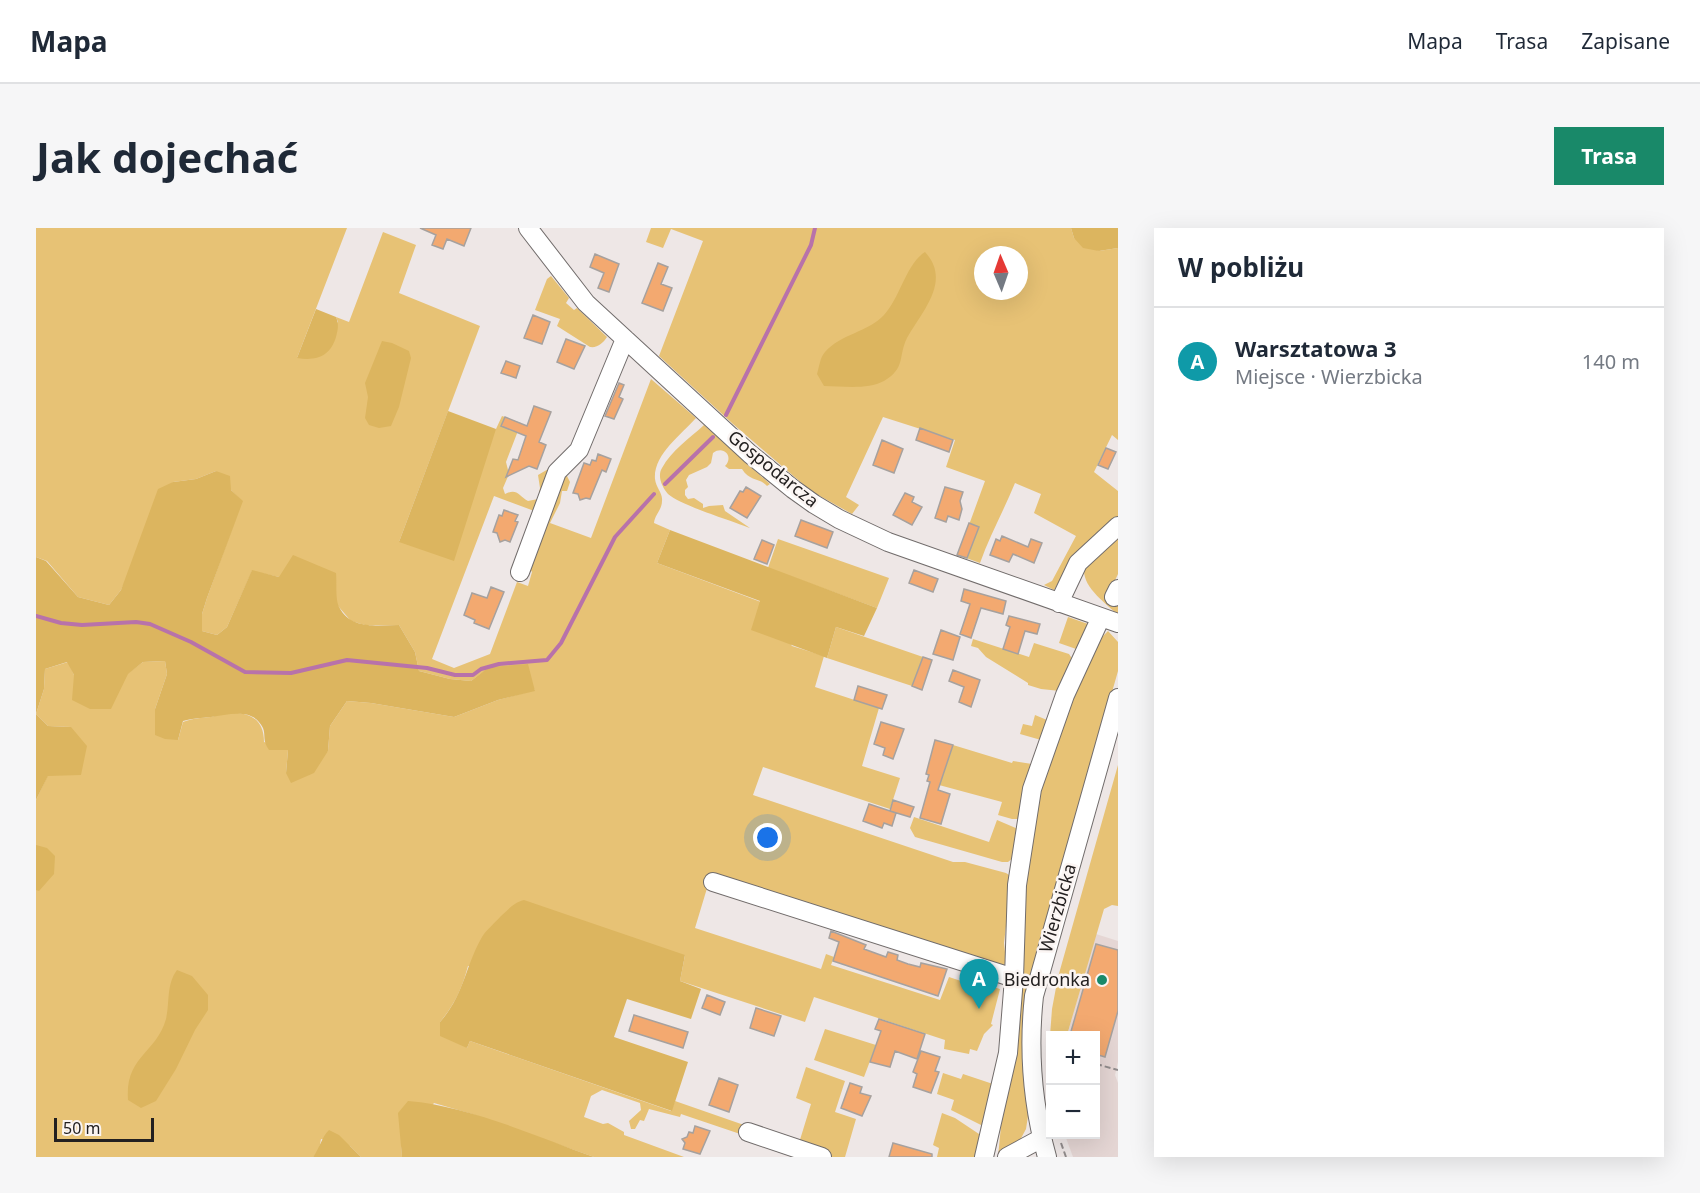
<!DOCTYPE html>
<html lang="pl">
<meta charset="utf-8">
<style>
:root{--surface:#fff;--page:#f6f6f7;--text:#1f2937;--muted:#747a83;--line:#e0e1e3;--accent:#198969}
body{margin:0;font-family:"Noto Sans",sans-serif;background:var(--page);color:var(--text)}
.controls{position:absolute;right:18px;bottom:18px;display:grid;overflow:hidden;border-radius:0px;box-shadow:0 6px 24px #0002}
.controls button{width:54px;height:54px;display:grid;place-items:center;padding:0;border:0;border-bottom:2px solid var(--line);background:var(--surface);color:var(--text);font:30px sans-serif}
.compass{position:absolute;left:938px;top:18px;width:54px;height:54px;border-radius:50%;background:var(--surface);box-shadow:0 6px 24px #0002;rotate:358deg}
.scale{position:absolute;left:18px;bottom:15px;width:100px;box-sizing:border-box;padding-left:6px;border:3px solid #232020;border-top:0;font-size:16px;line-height:21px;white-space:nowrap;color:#232020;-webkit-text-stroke:4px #fbf5f3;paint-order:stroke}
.you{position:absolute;left:732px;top:610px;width:21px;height:21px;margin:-15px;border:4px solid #fff;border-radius:50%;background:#1a73e8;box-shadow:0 0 0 9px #1a73e833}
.badge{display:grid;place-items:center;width:39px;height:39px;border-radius:50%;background:var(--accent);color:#fff;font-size:20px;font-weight:700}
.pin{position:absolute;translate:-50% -50px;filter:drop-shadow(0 2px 3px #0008)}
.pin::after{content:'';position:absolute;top:32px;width:21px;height:18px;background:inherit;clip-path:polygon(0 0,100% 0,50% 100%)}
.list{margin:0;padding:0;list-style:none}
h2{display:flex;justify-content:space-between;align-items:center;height:78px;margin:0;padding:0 24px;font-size:26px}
h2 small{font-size:20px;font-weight:400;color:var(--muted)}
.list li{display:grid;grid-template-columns:39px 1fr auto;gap:18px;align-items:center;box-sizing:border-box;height:108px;padding:0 24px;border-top:2px solid var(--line)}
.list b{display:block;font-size:22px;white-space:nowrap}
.list p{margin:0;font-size:20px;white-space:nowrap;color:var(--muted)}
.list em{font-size:20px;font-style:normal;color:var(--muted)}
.map{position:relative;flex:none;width:1082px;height:929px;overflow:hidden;border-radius:0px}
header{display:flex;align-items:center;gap:36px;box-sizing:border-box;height:84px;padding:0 30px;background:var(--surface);border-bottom:2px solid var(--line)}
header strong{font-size:28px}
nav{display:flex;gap:33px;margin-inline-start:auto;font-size:21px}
.intro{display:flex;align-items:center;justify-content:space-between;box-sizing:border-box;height:144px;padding:0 36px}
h1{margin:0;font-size:42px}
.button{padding:15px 27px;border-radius:0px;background:var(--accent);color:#fff;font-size:21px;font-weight:700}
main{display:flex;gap:36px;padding:0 36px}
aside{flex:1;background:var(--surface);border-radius:0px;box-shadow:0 6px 24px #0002}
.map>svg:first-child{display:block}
.built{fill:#e5d6d4}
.green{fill:#e7c275;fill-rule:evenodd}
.forest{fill:#dcb55f}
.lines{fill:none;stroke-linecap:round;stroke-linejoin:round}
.stream{stroke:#b872aa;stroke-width:4}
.building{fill:#f3a970;stroke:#a6a19e;stroke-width:1.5}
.minor-casing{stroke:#716c6b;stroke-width:20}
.path{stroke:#918c8c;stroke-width:2;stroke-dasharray:6 3;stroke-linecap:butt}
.minor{stroke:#fff;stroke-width:18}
.poi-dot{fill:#198969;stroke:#fbf5f3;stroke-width:2}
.labels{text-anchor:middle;stroke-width:5;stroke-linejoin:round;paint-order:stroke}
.street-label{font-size:18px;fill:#232020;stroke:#fbf5f3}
.poi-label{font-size:18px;fill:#232020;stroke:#fbf5f3;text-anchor:end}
</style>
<header>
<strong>Mapa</strong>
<nav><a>Mapa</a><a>Trasa</a><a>Zapisane</a></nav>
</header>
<div class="intro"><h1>Jak dojechać</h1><a class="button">Trasa</a></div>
<main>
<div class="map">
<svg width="1082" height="929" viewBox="0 0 1082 929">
<rect width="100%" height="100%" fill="#eee7e6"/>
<path class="built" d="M 1060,706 L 1082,713 L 1082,834 L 1079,847 L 1082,855 L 1082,929 L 1037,929 L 1029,907 L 1060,906 L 1060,808 L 1031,807 Z"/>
<path class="green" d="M 0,0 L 311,0 L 261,130 L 302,94 L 300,89 L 313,94 L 347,4 L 380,17 L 363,65 L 444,98 L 363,314 L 460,201 L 466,188 L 485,195 L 470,234 L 473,246 L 467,260 L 469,266 C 481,260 482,267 492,273 L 502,271 L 504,260 L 502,247 L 514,240 L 501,284 L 458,268 L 396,431 L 418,440 L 454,426 L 481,354 L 492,358 L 496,344 L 492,338 L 529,244 L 534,254 L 531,263 L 526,263 L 524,275 L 514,295 L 555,310 L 615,151 L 660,190 C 645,207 617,227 619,251 C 620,260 627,265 626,273 C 626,282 619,286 618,295 L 634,302 L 621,335 L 725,374 L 756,418 L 788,428 L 779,459 L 843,480 L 826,538 L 864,550 L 854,581 L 727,539 L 717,567 L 917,634 L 929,634 L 970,645 L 973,647 L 975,656 L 968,715 L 970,733 L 967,739 L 675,647 L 659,700 L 785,741 L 790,726 L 798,729 L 795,737 L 904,772 L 913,749 L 952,762 L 954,758 L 964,761 L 955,796 L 957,797 L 948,806 L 941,823 L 934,821 L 933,826 L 908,821 L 909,812 L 778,769 L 769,794 L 644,753 L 649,727 L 432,738 C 426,760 419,776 404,794 L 431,820 L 434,813 L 635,883 L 639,873 L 708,897 L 716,910 L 645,886 L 644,889 L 613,881 L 608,893 L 604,892 L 599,901 L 595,901 L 593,893 L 605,882 L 604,875 L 566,862 L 555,868 L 548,889 L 567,896 L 572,895 L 588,904 L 588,907 L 648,929 L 558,929 L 436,886 L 398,875 L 365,915 L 366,929 L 325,929 L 314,918 L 285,911 L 283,922 L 277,929 L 0,929 L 0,572 L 35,499 L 12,498 L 0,486 L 8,461 L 9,441 L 32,434 L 38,447 L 91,446 L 107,434 L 129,433 L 131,446 L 119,481 L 142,512 L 147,494 C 157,490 165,490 175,489 C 180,488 184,486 189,485 C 212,483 228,490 228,514 L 252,522 L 250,545 L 292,523 L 294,498 L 311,473 L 335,475 L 418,489 L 462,472 L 499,462 L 454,439 L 435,453 L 414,451 L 383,443 L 379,424 L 363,397 L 329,397 L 315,393 L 302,378 L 243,349 L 216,343 L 191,399 L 181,407 L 166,403 L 166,386 L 171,370 L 206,273 L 195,262 L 180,243 L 160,251 L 137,254 L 85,362 L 73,377 L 42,369 L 11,333 L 0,329 Z
M 615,0 L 1035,0 L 1038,10 L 1063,23 L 1082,20 L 1082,212 L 1076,207 L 1058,244 L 1082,263 L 1082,292 L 1035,333 L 1018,362 L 1008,357 L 1016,353 L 1040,308 L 998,285 L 1005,266 L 979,255 C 968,282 954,307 944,335 L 922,327 L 949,253 L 910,239 L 919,212 L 847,189 L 810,269 L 823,277 L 816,286 L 775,263 L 697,196 L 623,128 L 667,13 L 635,1 L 627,20 L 610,14 ZM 947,27 L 983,27 L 983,63 L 947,63 Z
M 515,48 L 533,70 L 530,75 L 538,82 L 541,80 L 571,109 C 567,115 562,120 554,119 L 521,98 L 524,91 L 499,82 L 511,51 Z
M 668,197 L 734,256 L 731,258 C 723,249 714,254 706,241 L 693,241 L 689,238 C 698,229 688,217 677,225 L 675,235 L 671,239 L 653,247 L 650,252 L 652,259 L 649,262 L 649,267 L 652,271 L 658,270 L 667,276 L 667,280 L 673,278 L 687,277 L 689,283 L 714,300 C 696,293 644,277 632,266 C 626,259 621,248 626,240 C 635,223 654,210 668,197 Z
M 1082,306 L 1082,346 L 1073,365 L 1082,372 L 1082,387 C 1070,375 1047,360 1048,341 Z
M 742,311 L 853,350 L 841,380 L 732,340 Z
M 1032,389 L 1052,396 L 1052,402 L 1043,422 L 1023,415 Z
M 800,399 L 887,429 L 876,458 L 791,430 Z
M 1072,403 L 1082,414 L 1082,443 L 991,763 L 986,823 L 992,888 L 990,901 L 983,914 L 962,929 L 965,898 L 974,855 L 988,656 L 1005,554 L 1022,504 L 1060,415 Z
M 937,411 L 993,429 L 998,415 L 1033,426 L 1037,432 L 1024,463 L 1005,461 L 992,457 L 992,455 L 950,429 L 942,420 L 935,418 Z
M 999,487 L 1011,492 L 1005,512 L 984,506 L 987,496 L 996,498 Z
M 917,517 L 976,535 L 977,533 L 996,536 L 983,591 L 976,591 L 962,587 L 966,574 L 903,557 Z
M 1082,537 L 1082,678 L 1076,677 L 1068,681 L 1031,807 L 1014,808 L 1014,821 L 1013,821 L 1016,781 L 1022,749 Z
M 878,589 L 953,614 L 961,592 L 982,601 L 977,630 L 972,634 L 966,634 L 879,609 L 874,600 Z
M 789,801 L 840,817 L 828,849 L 778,832 Z
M 770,839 L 809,853 L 799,884 L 820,891 L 809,929 L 792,929 L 763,915 L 775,876 L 760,870 Z
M 907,845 L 925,851 L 927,846 L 957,856 L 949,899 L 915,882 L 918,872 L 901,866 Z
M 906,885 L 919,890 L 946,908 L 940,929 L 901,929 L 903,920 L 897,917 Z"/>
<path class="forest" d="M 1035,0 L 1082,0 L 1082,20 L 1063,23 L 1047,20 L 1038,10 Z
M 889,24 C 916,53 886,83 871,110 C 862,128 870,140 848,153 C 831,162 807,158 788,158 L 781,146 C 783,140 784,129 789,124 C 805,106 832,104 848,87 C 864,70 870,36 889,24 Z
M 280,81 L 300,89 C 303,96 302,102 300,109 C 294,129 280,133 261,130 Z
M 346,113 L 356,115 L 373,123 L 375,130 L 363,179 L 355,198 L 343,200 L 333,197 L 329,190 L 332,169 L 329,155 Z
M 412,183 L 460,201 L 418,333 L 363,314 Z
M 180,243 L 194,248 L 195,262 L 207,273 L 171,370 L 166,386 L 166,403 L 181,407 L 191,399 L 216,342 L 243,349 L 257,327 L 300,345 C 301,354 299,371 303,379 C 315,402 341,397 363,397 L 379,424 L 383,443 L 414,451 L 435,453 L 453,439 L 492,436 L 499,463 L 462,472 L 418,489 L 335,475 L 311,473 L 294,498 L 292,523 L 278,545 L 255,555 L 250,545 L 252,522 L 233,522 C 226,512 230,508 227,500 C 217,479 192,487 175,489 C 165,490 158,490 147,493 L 142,512 L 129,511 L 119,507 L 119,481 L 131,446 L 129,433 L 107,434 L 92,446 L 75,481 L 54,481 L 36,472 L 38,447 L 31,434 L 9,441 L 8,461 L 0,486 L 12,498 L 35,499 L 51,518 L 45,547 L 12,548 L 0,572 L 0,329 L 10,333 L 42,369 L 73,377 L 85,362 L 122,261 L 137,254 L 160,251 Z
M 634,302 L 841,380 L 828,408 L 800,399 L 791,430 L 715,402 L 724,373 L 621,335 Z
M 0,617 L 11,620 L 19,628 L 18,646 L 3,663 L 0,662 Z
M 488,672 L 649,727 L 644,753 L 665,761 L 655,791 L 591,771 L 578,809 L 652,834 L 636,883 L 434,813 L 431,820 L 404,808 L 404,794 C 428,767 429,739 446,709 C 451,701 459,695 465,688 C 473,681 477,675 488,672 Z
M 141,742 L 156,748 L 172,767 L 172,782 L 159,802 L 140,841 L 120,873 L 105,880 L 92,872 C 89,828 120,826 130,791 C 134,774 130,757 141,742 Z
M 372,873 C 433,878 499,908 558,929 L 366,929 L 362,885 Z
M 293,902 L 303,907 L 325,929 L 277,929 C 284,920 285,910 293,902 Z"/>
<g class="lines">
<path class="stream" d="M 690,187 L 775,17 L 779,0
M 629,256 L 677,209
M 0,388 L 25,395 L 46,397 L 100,394 L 114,396 L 155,414 L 209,444 L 255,445 L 311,432 L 391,440 L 419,447 L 437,447 L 445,441 L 463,436 L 511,432 L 525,415 L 579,309 L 618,266"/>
</g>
<path class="building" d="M 384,0 L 435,0 L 428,18 L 411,11 L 407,21 L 396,17 L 400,7 Z
M 559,26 L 583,36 L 573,64 L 562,60 L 568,45 L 554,39 Z
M 622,35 L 632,39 L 625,56 L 636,60 L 627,83 L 606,75 Z
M 497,87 L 514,94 L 506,116 L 488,110 Z
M 530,111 L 549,118 L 538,141 L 521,134 Z
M 470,133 L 484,138 L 480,150 L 465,145 Z
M 583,155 L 588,157 L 583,169 L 587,171 L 578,191 L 569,188 Z
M 498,178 L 515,184 L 503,214 L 510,217 L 501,241 L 493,238 L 470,249 L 477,231 L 482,232 L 490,208 L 465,198 L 469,189 L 491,198 Z
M 884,200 L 917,212 L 913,224 L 880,212 Z
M 846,212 L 867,221 L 858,245 L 837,237 Z
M 1070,220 L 1080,224 L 1072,241 L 1062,237 Z
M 562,226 L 575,231 L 570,244 L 566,242 L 554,271 L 550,270 L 544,272 L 542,266 L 537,265 L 548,235 L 554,237 L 556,232 L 560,233 Z
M 710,259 L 725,268 L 711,290 L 694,280 L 704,263 L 707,264 Z
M 909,259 L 927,264 L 924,273 L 926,281 L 923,292 L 912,288 L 910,294 L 899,290 Z
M 869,265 L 878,269 L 876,274 L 886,279 L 876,297 L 857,287 Z
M 468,282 L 482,287 L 479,293 L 482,294 L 474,314 L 469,312 L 464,314 L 461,305 L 457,304 L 463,287 L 466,288 Z
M 765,292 L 797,304 L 791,320 L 759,308 Z
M 933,295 L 943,299 L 931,330 L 921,327 Z
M 966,308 L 992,319 L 995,311 L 1006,315 L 998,335 L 977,326 L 973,334 L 954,327 L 960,311 L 964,313 Z
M 726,312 L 738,317 L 731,336 L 718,331 Z
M 878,342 L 902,351 L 897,364 L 873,355 Z
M 455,359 L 468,364 L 453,401 L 438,395 L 439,392 L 428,387 L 436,365 L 451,370 Z
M 928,361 L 970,373 L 967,386 L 945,380 L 935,410 L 924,406 L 934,376 L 925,373 Z
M 973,388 L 1004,396 L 1001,406 L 989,403 L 982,426 L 967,421 L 974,399 L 970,397 Z
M 905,402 L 924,409 L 917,432 L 897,426 Z
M 887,429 L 896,432 L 886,462 L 876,458 Z
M 917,442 L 944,452 L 935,479 L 923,474 L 928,459 L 913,453 Z
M 822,458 L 851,467 L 846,481 L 818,472 Z
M 845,494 L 868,501 L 857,531 L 847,527 L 849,520 L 838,516 Z
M 899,512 L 917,517 L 902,562 L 914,566 L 905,596 L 884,590 L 894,554 L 891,553 L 893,547 L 890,546 Z
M 857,572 L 878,579 L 874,589 L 854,583 Z
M 833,576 L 860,585 L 856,598 L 848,595 L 846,600 L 827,593 Z
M 795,703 L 830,717 L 828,721 L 850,729 L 852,724 L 862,727 L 861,732 L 872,736 L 884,739 L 885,735 L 911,741 L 902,768 L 797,733 L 803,714 L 793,710 Z
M 1060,716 L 1082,722 L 1082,783 L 1069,829 L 1059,826 L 1059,807 L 1034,807 Z
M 671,767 L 689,774 L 684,787 L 666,780 Z
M 720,780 L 745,788 L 738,808 L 714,800 Z
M 598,787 L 652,804 L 647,820 L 593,803 Z
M 843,791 L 889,806 L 881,831 L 859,823 L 854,839 L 834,834 L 845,803 L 839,801 Z
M 885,823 L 904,829 L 899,843 L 903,844 L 895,865 L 877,859 L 881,846 L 877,844 Z
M 683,850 L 702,857 L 693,884 L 673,877 Z
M 814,855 L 826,859 L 824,865 L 835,868 L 826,888 L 805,880 Z
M 659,898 L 674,903 L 664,926 L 647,921 L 649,915 L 646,911 L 651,909 L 653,904 L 657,905 Z
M 857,915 L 896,926 L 896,929 L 853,929 Z"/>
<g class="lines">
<g class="minor-casing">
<path id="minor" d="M 492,0 L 550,75 L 714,226 L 757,261 L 778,276 L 803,291 L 852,314 L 1082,395
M 484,344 L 521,244 L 543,222 L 589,111
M 1078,369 L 1082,361
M 1023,375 L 1042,335 L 1082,298
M 677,654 L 978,750
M 712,904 L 786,929
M 948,929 L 972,825 L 978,750 L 981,657 L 996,561 L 1029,467 L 1065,389
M 971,929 L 1006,910
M 1011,929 C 996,875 992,823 998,768 L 1082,470"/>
</g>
<path class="path" d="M 1060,836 L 1082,842
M 1025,915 L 1030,929"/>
<use href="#minor" class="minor"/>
</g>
<circle class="poi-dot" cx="1066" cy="752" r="6"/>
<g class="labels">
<g class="street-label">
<text transform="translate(737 241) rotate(39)" y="6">Gospodarcza</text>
<text transform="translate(1022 680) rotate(-74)" y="6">Wierzbicka</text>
</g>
<g class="poi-label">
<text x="1054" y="758">Biedronka</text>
</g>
</g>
</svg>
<div class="controls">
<button>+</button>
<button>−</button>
</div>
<svg class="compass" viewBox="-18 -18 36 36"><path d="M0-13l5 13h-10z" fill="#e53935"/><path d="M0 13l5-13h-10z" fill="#747a83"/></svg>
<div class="scale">50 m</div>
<div class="you"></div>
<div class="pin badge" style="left:943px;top:781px;background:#0f9aa8">A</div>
</div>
<aside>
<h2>W pobliżu<small></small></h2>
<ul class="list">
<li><span class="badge" style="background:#0f9aa8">A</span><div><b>Warsztatowa 3</b><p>Miejsce · Wierzbicka</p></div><em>140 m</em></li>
</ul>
</aside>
</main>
